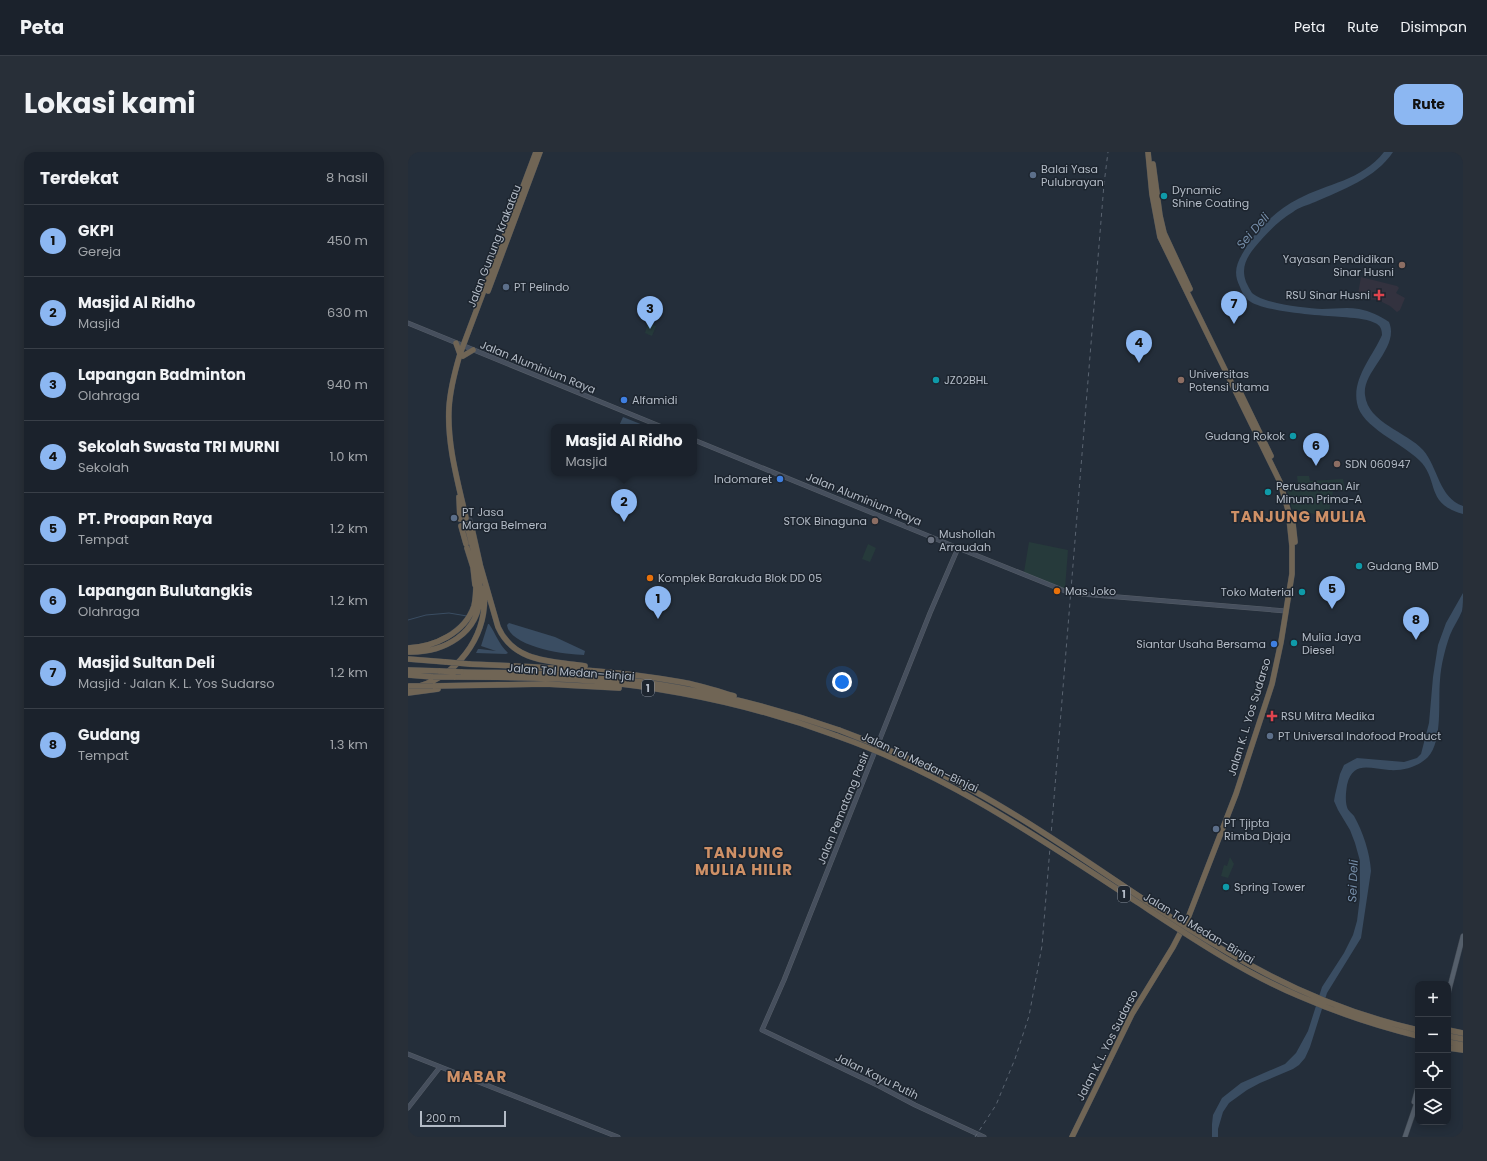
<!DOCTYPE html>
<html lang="id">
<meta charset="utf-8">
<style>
:root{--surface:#1b222c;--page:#282f38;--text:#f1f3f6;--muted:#a0a4a9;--line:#393f48;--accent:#8cb7f2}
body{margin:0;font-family:Poppins,sans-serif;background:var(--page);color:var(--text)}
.controls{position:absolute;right:12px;bottom:12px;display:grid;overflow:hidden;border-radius:8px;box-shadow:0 2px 10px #0003}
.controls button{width:36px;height:36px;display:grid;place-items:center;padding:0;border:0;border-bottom:1px solid var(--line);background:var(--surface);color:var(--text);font:20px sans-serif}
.scale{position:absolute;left:12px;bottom:10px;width:86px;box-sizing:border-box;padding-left:4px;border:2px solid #b3bbc6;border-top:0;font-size:11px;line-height:14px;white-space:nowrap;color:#b3bbc6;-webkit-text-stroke:3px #1d252f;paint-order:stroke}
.you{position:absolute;left:434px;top:530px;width:14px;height:14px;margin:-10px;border:3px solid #fff;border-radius:50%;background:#1a73e8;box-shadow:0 0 0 6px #1a73e833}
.badge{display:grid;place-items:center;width:26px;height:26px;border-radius:50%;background:var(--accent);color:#111;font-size:13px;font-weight:700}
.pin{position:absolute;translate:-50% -33px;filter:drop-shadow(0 1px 2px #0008)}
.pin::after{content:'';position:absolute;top:21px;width:14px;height:12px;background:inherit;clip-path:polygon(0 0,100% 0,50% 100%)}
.popup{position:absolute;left:143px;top:272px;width:146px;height:52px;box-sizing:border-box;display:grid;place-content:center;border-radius:8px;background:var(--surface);filter:drop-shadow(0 1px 3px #0005);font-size:13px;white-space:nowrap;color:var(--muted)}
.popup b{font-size:15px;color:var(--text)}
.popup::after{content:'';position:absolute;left:50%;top:100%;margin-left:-8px;border:8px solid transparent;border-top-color:var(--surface)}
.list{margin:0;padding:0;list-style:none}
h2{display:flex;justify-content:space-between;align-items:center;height:52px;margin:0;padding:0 16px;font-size:17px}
h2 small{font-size:13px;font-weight:400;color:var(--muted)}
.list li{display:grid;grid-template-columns:26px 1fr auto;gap:12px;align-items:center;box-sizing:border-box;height:72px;padding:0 16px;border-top:1px solid var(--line)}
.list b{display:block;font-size:15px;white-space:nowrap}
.list p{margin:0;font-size:13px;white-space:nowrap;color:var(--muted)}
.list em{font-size:13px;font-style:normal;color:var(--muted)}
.icon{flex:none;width:22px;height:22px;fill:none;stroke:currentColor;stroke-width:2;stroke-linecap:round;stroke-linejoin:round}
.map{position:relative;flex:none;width:1055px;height:985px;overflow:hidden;border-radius:12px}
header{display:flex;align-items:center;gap:24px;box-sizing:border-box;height:56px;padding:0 20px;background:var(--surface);border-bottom:1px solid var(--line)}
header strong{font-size:19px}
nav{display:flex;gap:22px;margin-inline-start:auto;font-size:14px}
.intro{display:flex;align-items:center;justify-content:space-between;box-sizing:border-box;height:96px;padding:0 24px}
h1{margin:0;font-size:28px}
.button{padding:10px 18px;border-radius:12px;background:var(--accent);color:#111;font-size:14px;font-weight:700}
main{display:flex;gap:24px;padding:0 24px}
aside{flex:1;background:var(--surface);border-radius:12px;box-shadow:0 2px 10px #0003}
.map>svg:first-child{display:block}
.medical{fill:#33323f}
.green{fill:#263a3b}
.water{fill:#3a4d62}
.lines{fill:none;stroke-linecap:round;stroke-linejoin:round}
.stream{stroke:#3a4d62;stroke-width:1}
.highway-tunnel{stroke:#39434f;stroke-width:5.5;stroke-dasharray:5.5 3;stroke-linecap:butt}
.secondary-casing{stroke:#565e68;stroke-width:5}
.primary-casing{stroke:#414953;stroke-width:5.5}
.highway-casing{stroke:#434b55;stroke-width:6}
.secondary{stroke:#464f5d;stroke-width:4}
.primary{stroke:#555f6b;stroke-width:4.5}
.highway{stroke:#706555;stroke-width:5.5}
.rail{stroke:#5a6471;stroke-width:1;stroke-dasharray:4 4;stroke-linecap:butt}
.highway-bridge-casing{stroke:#434b55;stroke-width:6;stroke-linecap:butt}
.highway-bridge{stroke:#706555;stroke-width:5.5}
.service-dot{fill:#5c6f8a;stroke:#1d252f;stroke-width:1.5}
.culture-dot{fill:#0f9aa8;stroke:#1d252f;stroke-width:1.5}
.education-dot{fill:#8d6e63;stroke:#1d252f;stroke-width:1.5}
.health-dot{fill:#e0444e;stroke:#1d252f;stroke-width:1.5}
.shop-dot{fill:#3f7fe0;stroke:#1d252f;stroke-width:1.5}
.worship-dot{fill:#6b7280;stroke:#1d252f;stroke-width:1.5}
.food-dot{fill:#e8710a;stroke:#1d252f;stroke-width:1.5}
.labels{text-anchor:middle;stroke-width:3;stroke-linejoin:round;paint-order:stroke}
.shield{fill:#1d252f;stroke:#868e99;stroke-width:1}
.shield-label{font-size:10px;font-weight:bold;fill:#b3bbc6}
.poi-label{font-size:11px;fill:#b3bbc6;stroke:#1d252f;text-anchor:start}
.street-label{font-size:11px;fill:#b3bbc6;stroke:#1d252f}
.water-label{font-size:12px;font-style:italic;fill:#758da8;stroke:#1d252f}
.district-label{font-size:15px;font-weight:bold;letter-spacing:1px;fill:#ce9066;stroke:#1d252f}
</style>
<header>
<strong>Peta</strong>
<nav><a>Peta</a><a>Rute</a><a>Disimpan</a></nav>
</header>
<div class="intro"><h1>Lokasi kami</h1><a class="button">Rute</a></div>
<main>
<aside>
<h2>Terdekat<small>8 hasil</small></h2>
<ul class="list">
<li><span class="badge">1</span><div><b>GKPI</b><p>Gereja</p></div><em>450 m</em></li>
<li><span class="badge">2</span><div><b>Masjid Al Ridho</b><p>Masjid</p></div><em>630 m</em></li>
<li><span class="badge">3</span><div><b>Lapangan Badminton</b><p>Olahraga</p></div><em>940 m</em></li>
<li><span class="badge">4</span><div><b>Sekolah Swasta TRI MURNI</b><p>Sekolah</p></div><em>1.0 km</em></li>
<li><span class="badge">5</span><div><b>PT. Proapan Raya</b><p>Tempat</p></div><em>1.2 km</em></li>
<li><span class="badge">6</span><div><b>Lapangan Bulutangkis</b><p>Olahraga</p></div><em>1.2 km</em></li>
<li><span class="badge">7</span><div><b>Masjid Sultan Deli</b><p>Masjid · Jalan K. L. Yos Sudarso</p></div><em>1.2 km</em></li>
<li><span class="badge">8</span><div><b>Gudang</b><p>Tempat</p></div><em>1.3 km</em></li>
</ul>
</aside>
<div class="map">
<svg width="1055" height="985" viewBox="0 0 1055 985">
<rect width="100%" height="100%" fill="#242e3a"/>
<path class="medical" d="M 953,125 L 989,134 L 991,136 L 988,141 L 997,146 L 992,158 L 989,160 L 982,154 L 970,148 L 949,147 Z"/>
<path class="green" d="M 240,171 L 248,174 L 244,184 L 237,181 Z
M 889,324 L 901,324 L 902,329 L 935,327 L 937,339 L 925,339 L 920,365 L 884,357 L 878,335 L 890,332 Z
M 621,390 L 660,398 L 657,437 L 616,420 Z
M 460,392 L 468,396 L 462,410 L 454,407 Z
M 822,705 L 826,712 L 820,726 L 813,724 L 816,713 L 819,714 Z"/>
<path class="water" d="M 976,0 L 985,0 C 968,26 934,38 907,50 C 900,53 891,55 885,60 C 870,69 858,82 847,95 C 838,106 833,116 838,130 C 840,134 842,138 844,141 C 856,152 898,156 914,157 C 926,157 939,155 951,157 C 962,159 972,164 981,170 C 992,196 954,219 957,243 C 960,271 999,280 1015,298 C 1030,315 1031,346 1055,354 L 1055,362 C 1016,351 1032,328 1011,308 C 994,291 953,275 949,251 C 944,226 965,204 974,183 C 974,177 972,173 967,171 C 956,166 945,166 934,165 C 914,164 854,160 840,148 C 836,145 834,140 832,135 C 825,121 828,112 836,99 C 848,78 868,58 890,47 C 920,31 953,29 976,0 Z
M 215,265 L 235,273 L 234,275 L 211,274 Z
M 1055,441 C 1055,446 1055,454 1054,459 C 1051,467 1045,475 1042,483 C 1037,497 1033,513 1032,528 C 1030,549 1035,589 1020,605 C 1010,615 995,619 981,618 C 962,617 945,608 939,633 C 938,640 937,648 939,655 C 940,659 944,661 946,664 C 955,680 962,701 963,719 L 953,786 L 919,841 L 902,895 L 897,906 L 891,913 L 885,917 L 852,931 L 839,938 L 821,951 L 815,960 L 810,977 L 810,985 L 804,985 L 804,972 L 805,963 L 814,946 L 833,931 L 877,912 L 888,901 L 900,879 L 914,835 L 936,801 L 945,783 L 949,769 L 952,745 L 952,709 L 947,691 L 942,678 L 930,658 L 926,649 L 927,643 L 932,622 L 936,613 L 949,606 L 996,610 L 1009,606 L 1013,602 L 1021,571 L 1025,525 L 1030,493 L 1038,471 Z
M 101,471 L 147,485 L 177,499 L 176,503 C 158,503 102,495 99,473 Z
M 80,472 L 81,472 C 88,482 90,491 100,501 L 98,502 L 68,501 L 70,497 L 72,497 L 88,499 L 73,494 Z"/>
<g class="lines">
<path class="stream" d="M 0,468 L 18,463 L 41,461 L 59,464"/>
<path class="highway-tunnel" d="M 61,365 L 63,372"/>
<g class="secondary-casing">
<path id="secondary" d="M 0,171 L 254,275
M 286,288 L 550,396 L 662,441 L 878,459
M 550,396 L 522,461 L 376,828 L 354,878 L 471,934 L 507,953 L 576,985
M 0,902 L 210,985
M 0,956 L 32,915"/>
</g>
<g class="primary-casing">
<path id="primary" d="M 1040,842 L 1055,784
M 1006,950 L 1010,935
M 997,985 L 1010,947"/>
</g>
<g class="highway-casing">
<path id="highway" d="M 745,12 L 752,64 L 756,81 L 782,137
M 80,139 L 132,0
M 48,191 L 52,202
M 55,204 L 65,198
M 831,238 L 863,304
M 51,345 L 52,367
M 884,363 L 887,390
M 58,366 C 50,330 39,293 41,256 C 42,237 47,219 52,202 L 128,0
M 63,372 L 72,412
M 53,374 L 58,392
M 59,396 L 65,415 L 67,433
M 71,409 L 90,475 C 106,511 144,509 177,514
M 0,496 C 26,495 57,481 66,454 C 68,446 68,438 68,429
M 0,500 C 35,501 72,482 72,442 C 73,419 64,395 59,373
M 0,507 L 38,510
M 61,512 C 132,515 203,517 273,530 C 291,533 309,539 326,544
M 0,518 L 32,519
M 53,520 C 98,521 144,520 189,525 C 272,532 353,551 431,578
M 0,523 L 25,525
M 46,525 C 93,525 139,525 186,529 C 269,537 351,555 429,584
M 25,534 L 137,532 L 211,536
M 0,537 C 48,528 81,485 76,436
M 0,541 L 30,537
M 1040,878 L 1055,881
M 1040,884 L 1055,887
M 1040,890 L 1055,893
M 1040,896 L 1055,898
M 664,985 L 724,862 L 765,795 L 780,766 L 828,642 L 864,532 L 873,490 L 884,422 L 884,394 L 882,375 L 880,358 L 872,330 L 752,85 L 744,42 L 740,0"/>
</g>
<use href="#secondary" class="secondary"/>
<use href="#primary" class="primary"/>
<use href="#highway" class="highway"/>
<path class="rail" d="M 567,985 L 588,953 L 607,907 L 621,864 L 634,794 L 696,32 L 700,0"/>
<g class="highway-bridge-casing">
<path id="highway-bridge" d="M 38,510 L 61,512
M 32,519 L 53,520
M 25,525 L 46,525
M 1,534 L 25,534
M 431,578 C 477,595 523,616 566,639 C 667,695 757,769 859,822 C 907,847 958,866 1010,878
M 429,584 C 540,623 631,686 729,750 C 781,784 834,820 891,844 C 930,861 969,874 1010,884"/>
</g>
<use href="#highway-bridge" class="highway-bridge"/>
</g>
<g class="service-dot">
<circle cx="625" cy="23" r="4"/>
<circle cx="98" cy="135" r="4"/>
<circle cx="46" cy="366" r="4"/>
<circle cx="862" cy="584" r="4"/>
<circle cx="808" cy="677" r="4"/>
</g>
<g class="culture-dot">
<circle cx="756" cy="44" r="4"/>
<circle cx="528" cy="228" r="4"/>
<circle cx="885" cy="284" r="4"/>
<circle cx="860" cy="340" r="4"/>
<circle cx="951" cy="414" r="4"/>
<circle cx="894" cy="440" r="4"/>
<circle cx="886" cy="491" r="4"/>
<circle cx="818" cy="735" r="4"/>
</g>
<g class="education-dot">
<circle cx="994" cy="113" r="4"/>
<circle cx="773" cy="228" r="4"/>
<circle cx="929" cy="312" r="4"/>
<circle cx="467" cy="369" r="4"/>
</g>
<g class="health-dot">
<path d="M969 137h4v4h4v4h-4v4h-4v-4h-4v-4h4z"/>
<path d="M862 558h4v4h4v4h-4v4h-4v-4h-4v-4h4z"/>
</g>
<g class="shop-dot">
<circle cx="216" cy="248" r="4"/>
<circle cx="372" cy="327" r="4"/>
<circle cx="866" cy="492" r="4"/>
</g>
<circle class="worship-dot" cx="523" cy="388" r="4"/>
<g class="food-dot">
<circle cx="242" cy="426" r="4"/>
<circle cx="649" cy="439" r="4"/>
</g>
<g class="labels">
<g class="shield">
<rect x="234" y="528" width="12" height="16" rx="3"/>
<rect x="710" y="734" width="12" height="16" rx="3"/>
</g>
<g class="shield-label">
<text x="240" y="540">1</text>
<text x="716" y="746">1</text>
</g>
<g class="poi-label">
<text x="633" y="21">Balai Yasa<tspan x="633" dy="13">Pulubrayan</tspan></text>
<text x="764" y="42">Dynamic<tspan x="764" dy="13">Shine Coating</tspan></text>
<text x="986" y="111" text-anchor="end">Yayasan Pendidikan<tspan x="986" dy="13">Sinar Husni</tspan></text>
<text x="106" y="139">PT Pelindo</text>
<text x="962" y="147" text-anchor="end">RSU Sinar Husni</text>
<text x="781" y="226">Universitas<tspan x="781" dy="13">Potensi Utama</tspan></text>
<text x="536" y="232">JZ02BHL</text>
<text x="224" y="252">Alfamidi</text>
<text x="877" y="288" text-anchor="end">Gudang Rokok</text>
<text x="937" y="316">SDN 060947</text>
<text x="364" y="331" text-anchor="end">Indomaret</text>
<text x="868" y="338">Perusahaan Air<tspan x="868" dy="13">Minum Prima-A</tspan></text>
<text x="54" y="364">PT Jasa<tspan x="54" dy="13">Marga Belmera</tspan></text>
<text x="459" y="373" text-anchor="end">STOK Binaguna</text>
<text x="531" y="386">Mushollah<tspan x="531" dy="13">Arraudah</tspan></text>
<text x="959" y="418">Gudang BMD</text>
<text x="250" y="430">Komplek Barakuda Blok DD 05</text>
<text x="657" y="443">Mas Joko</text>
<text x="886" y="444" text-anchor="end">Toko Material</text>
<text x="894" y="489">Mulia Jaya<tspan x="894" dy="13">Diesel</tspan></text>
<text x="858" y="496" text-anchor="end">Siantar Usaha Bersama</text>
<text x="873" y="568">RSU Mitra Medika</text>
<text x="870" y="588">PT Universal Indofood Product</text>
<text x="816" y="675">PT Tjipta<tspan x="816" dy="13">Rimba Djaja</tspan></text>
<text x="826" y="739">Spring Tower</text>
</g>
<g class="street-label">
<text transform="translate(86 94) rotate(-69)" y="4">Jalan Gunung Krakatau</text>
<text transform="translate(130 215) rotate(22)" y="4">Jalan Aluminium Raya</text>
<text transform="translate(456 347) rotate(22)" y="4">Jalan Aluminium Raya</text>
<text transform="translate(163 520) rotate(4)" y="4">Jalan Tol Medan–Binjai</text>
<text transform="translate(841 565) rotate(-73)" y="4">Jalan K. L. Yos Sudarso</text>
<text transform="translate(512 610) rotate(25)" y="4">Jalan Tol Medan–Binjai</text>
<text transform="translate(435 656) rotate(-68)" y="4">Jalan Pematang Pasir</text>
<text transform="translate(791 776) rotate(31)" y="4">Jalan Tol Medan–Binjai</text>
<text transform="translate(699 893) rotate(-63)" y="4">Jalan K. L. Yos Sudarso</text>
<text transform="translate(469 924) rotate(26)" y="4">Jalan Kayu Putih</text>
</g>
<g class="water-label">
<text transform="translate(845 79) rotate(-49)" y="4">Sei Deli</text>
<text transform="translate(945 729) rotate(-88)" y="4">Sei Deli</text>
</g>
<g class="district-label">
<text x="891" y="370">TANJUNG MULIA</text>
<text x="336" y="706">TANJUNG<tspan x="336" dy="17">MULIA HILIR</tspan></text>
<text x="69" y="930">MABAR</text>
</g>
</g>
</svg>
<div class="controls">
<button>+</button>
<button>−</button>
<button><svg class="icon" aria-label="locate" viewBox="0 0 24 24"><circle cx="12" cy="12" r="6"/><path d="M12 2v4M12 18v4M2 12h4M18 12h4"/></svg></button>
<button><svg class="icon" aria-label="layers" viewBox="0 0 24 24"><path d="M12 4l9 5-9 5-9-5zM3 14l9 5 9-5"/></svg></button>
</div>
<div class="scale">200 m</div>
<div class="you"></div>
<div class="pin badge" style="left:250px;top:467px">1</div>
<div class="pin badge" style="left:216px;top:370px">2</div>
<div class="popup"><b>Masjid Al Ridho</b>Masjid</div>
<div class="pin badge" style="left:242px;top:177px">3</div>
<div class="pin badge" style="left:731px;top:211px">4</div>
<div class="pin badge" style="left:924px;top:457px">5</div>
<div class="pin badge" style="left:908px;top:314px">6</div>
<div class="pin badge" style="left:826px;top:172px">7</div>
<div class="pin badge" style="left:1008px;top:488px">8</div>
</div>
</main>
